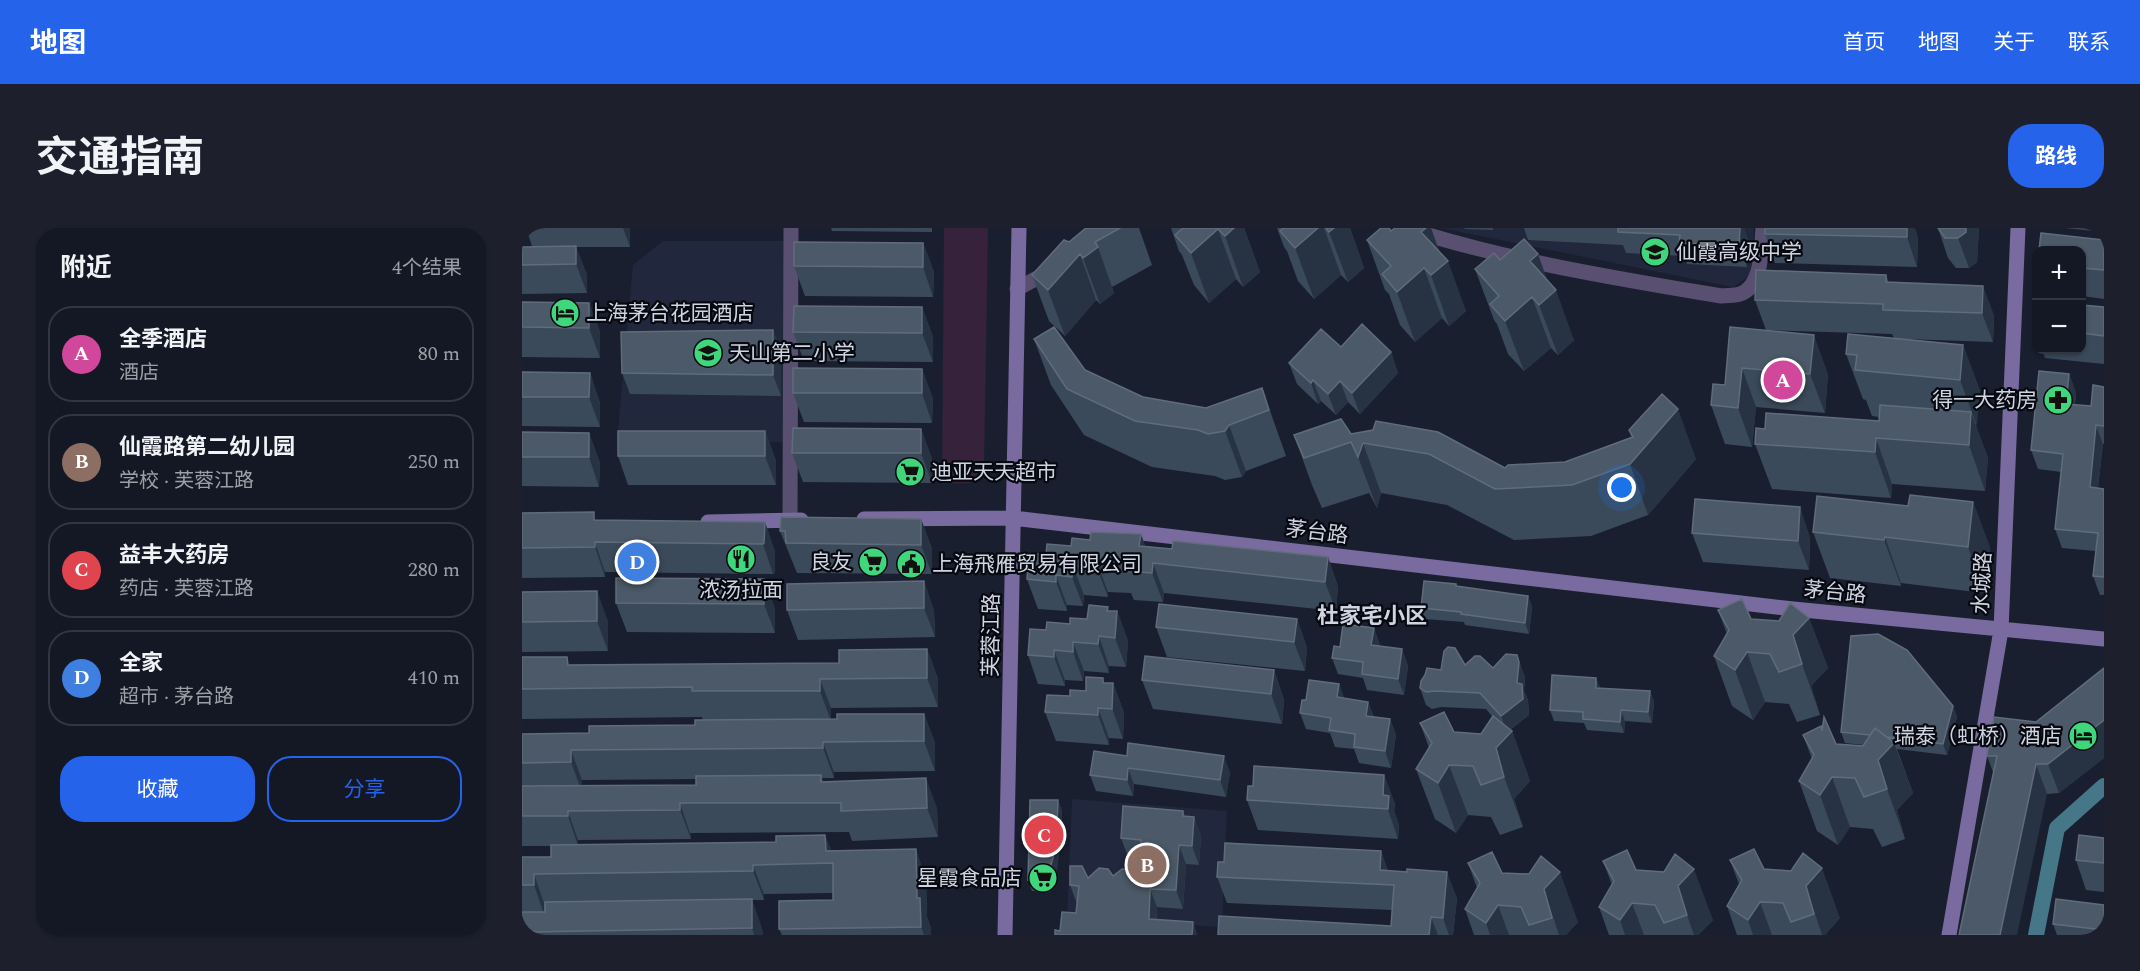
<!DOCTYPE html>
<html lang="zh">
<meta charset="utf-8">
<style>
:root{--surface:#141724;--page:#1d202c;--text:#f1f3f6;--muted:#9d9fa6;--line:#333641;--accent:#2563eb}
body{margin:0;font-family:Spectral,"Noto Sans SC",serif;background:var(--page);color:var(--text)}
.controls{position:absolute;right:18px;top:18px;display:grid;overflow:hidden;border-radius:12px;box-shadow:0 2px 4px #0004}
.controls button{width:54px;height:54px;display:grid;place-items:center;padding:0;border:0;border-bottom:2px solid var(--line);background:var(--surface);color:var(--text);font:30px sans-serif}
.you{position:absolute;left:1100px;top:260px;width:21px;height:21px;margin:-15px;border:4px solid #fff;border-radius:50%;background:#1a73e8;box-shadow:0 0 0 9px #1a73e833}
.badge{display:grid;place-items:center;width:39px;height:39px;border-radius:50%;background:var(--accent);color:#fff;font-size:20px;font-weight:700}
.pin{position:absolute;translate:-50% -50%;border:3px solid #fff;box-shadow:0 2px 6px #0006}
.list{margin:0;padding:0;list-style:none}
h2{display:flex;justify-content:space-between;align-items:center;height:78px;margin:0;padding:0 24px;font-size:26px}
h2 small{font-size:20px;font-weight:400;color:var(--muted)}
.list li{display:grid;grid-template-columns:39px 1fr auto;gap:18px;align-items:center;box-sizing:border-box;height:96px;margin:0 12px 12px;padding:0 12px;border:2px solid var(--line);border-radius:24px}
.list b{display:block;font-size:22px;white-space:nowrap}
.list p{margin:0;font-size:20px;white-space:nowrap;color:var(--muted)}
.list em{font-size:20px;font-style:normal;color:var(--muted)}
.actions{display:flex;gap:12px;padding:18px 24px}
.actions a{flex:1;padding:14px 0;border:2px solid var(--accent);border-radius:24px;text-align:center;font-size:21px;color:var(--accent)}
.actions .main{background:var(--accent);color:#fff}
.map{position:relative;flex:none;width:1582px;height:707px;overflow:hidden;border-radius:24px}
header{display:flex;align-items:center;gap:36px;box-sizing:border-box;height:84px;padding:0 30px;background:var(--accent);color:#fff}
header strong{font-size:28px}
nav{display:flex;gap:33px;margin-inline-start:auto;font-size:21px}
.intro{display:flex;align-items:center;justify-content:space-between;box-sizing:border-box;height:144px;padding:0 36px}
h1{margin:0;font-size:42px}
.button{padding:15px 27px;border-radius:24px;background:var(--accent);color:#fff;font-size:21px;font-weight:700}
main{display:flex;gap:36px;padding:0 36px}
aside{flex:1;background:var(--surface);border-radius:24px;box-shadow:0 2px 4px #0004}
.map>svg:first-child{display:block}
.built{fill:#21273d}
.green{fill:#36223b}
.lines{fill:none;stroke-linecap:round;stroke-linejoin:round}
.canal{stroke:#467789;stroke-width:16}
.street{stroke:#595071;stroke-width:15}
.secondary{stroke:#796ba0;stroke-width:15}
.wall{fill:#3b4a5a;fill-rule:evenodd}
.shaded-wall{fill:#273343}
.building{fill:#4b5968;stroke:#606c7b;stroke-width:1.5}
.labels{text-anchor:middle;stroke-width:4.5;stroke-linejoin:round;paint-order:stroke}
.poi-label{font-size:21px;fill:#d0d4e0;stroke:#070911;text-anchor:start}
.street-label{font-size:21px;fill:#d0d4e0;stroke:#070911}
.neighbourhood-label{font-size:22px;font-weight:bold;fill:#d0d4e0;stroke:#070911}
</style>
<header>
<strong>地图</strong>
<nav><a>首页</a><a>地图</a><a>关于</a><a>联系</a></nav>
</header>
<div class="intro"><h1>交通指南</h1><a class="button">路线</a></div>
<main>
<aside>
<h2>附近<small>4个结果</small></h2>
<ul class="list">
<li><span class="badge" style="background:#d1479c">A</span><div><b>全季酒店</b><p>酒店</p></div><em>80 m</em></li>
<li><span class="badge" style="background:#8d6e63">B</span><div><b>仙霞路第二幼儿园</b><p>学校 · 芙蓉江路</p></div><em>250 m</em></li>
<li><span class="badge" style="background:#e0444e">C</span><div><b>益丰大药房</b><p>药店 · 芙蓉江路</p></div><em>280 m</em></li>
<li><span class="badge" style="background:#3f7fe0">D</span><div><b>全家</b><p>超市 · 茅台路</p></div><em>410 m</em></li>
</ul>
<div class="actions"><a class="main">收藏</a><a>分享</a></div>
</aside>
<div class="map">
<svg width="1582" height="707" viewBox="0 0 1582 707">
<rect width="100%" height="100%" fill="#1a1f30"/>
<path class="built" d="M 919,0 L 1232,0 L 1229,47 L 1211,59 Z
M 141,13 L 269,13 L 268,214 L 95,214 L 111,37 Z
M 550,571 L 705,583 L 700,699 L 545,691 Z"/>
<path class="green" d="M 422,0 L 466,0 L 462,240 L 448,255 L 420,256 Z"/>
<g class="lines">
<path class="canal" d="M 1514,707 L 1535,600 L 1582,558"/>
<path class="street" d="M 884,0 C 986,33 1093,50 1199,68 C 1205,67 1213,68 1218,66 C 1241,58 1239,20 1241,0
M 495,61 L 528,43
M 268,292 L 269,0"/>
<path class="secondary" d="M 342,291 L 491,290 L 1271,381 L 1582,411
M 186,294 L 279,292
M 483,707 L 497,0
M 1427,707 L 1479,402 L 1496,0"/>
</g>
<path class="wall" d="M 4,0 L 108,0 L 108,19 L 54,19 L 65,47 L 65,65 L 0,66 L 0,37 L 10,18 Z
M 309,0 L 410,0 L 410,4 L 310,3 Z
M 564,0 L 617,0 L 630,37 L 590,59 L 592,65 L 578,76 L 574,72 L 543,108 L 527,93 L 510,47 Z
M 649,0 L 722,0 L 738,44 L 721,59 L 714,51 L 687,75 L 672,57 L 660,27 L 657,23 Z
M 755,0 L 828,0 L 842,40 L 826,54 L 819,47 L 792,71 L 776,53 L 765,23 L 762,19 Z
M 909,0 L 917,23 L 944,83 L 927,98 L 920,90 L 893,114 L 878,97 L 867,66 L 863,62 L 845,12 L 869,3 Z
M 942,0 L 971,0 L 971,2 L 943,1 Z
M 1002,0 L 1222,0 L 1226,12 L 1225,39 L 1165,36 L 1162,28 L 1104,25 L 1101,17 L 1006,12 Z
M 1416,0 L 1457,0 L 1455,34 L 1447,40 L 1434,40 L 1426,30 Z
M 1543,0 L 1582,0 L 1582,4 Z
M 1243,6 L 1396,9 L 1395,39 L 1253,35 Z
M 1582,12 L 1582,71 L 1560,68 L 1560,22 Z
M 401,15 L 412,44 L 411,69 L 283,68 L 272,38 Z
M 978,32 L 1026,53 L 1052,112 L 1036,127 L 1029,120 L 1002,143 L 986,126 L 975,96 L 972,92 L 953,41 Z
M 1364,47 L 1367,55 L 1472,87 L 1471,114 L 1384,111 L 1441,117 L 1458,163 L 1454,198 L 1466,230 L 1463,263 L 1370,256 L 1369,270 L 1250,261 L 1233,216 L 1243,201 L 1357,193 L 1357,189 L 1350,188 L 1344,172 L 1341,171 L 1324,126 L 1372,110 L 1370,106 L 1244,102 L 1233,72 Z
M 0,74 L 67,75 L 78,104 L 78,130 L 0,129 Z
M 1560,77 L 1582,79 L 1582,136 L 1523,130 L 1520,122 L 1560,122 Z
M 400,79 L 411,109 L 411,134 L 282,133 L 271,104 Z
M 1208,99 L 1306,146 L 1303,185 L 1234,179 L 1230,219 L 1203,216 L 1189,177 L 1203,157 Z
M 251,102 L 259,123 L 259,168 L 108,166 L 100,145 Z
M 512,111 L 563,142 L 621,169 L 684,180 L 740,160 L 764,228 L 724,243 L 720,249 L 703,252 L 693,248 L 630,239 L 562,207 L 529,157 Z
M 819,119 L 869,124 L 876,145 L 838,186 L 826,174 L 814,187 L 799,173 L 796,176 L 775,156 L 767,135 Z
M 400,141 L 411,171 L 410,195 L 282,194 L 271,165 Z
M 0,144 L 68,145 L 78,175 L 78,199 L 0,198 Z
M 1547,146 L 1554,165 L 1553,177 L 1569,178 L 1582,159 L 1582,216 L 1581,216 L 1576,260 L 1582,261 L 1582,367 L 1578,367 L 1571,348 L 1574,323 L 1540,320 L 1533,301 L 1539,244 L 1516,241 L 1509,222 Z
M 399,201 L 410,231 L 410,255 L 281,254 L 270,225 Z
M 1107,202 L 1174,231 L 1126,287 L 1069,308 L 992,312 L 925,277 L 859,265 L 855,280 L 847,265 L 800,280 L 790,257 L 772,207 L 829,206 L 983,240 L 1043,234 L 1109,209 Z
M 243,203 L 254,233 L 254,257 L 106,257 L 96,228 Z
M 0,204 L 67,205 L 78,235 L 77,259 L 0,258 Z
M 1451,274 L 1468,320 L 1462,365 L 1379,355 L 1379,358 L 1308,350 L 1291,304 L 1386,278 Z
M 0,285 L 75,292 L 243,294 L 253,324 L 253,344 L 251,346 L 83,344 L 83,349 L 0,350 Z
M 399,291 L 410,321 L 410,346 L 275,345 L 258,303 Z
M 1170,305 L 1288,309 L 1287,342 L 1181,334 Z
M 619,306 L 623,318 L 650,321 L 806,329 L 816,359 L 814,383 L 642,365 L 641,374 L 612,372 L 609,365 L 586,364 L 586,369 L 562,367 L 561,378 L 545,377 L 545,383 L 516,381 L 505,351 L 524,327 L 568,312 Z
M 242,351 L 253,381 L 253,405 L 105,404 L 94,375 Z
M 402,353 L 412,383 L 413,409 L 276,412 L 265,382 Z
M 934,356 L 935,358 L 1006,368 L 1010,379 L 1007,406 L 943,397 L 942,394 L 903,391 L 899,380 Z
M 0,364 L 86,393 L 86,423 L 0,424 Z
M 1196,382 L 1229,391 L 1257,393 L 1287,390 L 1306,440 L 1289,458 L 1298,487 L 1275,494 L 1267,476 L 1243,474 L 1231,492 L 1210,478 L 1192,428 L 1205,406 Z
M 587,383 L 595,383 L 606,413 L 604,439 L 587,438 L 587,445 L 562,443 L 561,453 L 543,452 L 543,458 L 516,456 L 506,427 L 548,396 Z
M 775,391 L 785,420 L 783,443 L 645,429 L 634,399 Z
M 852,400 L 858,418 L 880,421 L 886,438 L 882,467 L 845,462 L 841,450 L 816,446 L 810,430 L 818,419 Z
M 405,421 L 416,451 L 416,479 L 309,480 L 309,491 L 402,486 L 413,515 L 413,543 L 312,544 L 312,550 L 300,550 L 301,554 L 415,580 L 416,609 L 330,613 L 327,604 L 168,605 L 169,611 L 56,612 L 56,617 L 254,614 L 303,607 L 309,623 L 404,651 L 405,689 L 409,700 L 409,707 L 260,707 L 257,701 L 311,672 L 311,665 L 242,666 L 242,672 L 230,672 L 240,701 L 241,707 L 0,707 L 0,629 L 29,629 L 29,618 L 0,618 L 0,506 L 67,505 L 173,497 L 181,492 L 180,489 L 0,491 L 0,429 L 48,437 L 317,435 ZM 174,551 L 174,557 L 60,558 L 60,552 Z
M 995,427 L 1003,450 L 1002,463 L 1006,472 L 1007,487 L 988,502 L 990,503 L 1008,553 L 992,571 L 1001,599 L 978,607 L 969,589 L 946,587 L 934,605 L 913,591 L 894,541 L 907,520 L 898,495 L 932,504 L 959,506 L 970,488 L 964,481 L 919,479 L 910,481 L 904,477 L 898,460 L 919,442 L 943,437 L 971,440 Z
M 1582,440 L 1582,530 L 1537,565 L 1525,566 L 1471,544 L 1465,528 L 1514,494 Z
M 752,442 L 762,472 L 760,496 L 631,481 L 620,452 Z
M 1074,450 L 1078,460 L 1128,463 L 1132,474 L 1130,495 L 1103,493 L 1102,505 L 1065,502 L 1062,495 L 1032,493 L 1028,482 Z
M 583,455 L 591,455 L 602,485 L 601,511 L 587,510 L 587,517 L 534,513 L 523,484 L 548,468 Z
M 817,456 L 822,470 L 846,474 L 852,489 L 868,491 L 874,507 L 869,540 L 837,535 L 832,521 L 813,519 L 808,505 L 784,501 L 778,485 L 784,472 Z
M 1431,478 L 1435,489 L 1425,527 L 1375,521 L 1391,565 L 1375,582 L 1383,611 L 1360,619 L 1351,601 L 1328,599 L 1316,617 L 1295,603 L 1277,553 L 1290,531 L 1281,507 L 1300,502 L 1314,516 L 1341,518 L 1342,517 L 1323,515 L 1319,504 Z
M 572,523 L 708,544 L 704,569 L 612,556 L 611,568 L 574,563 L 568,547 Z
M 862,547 L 873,576 L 872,583 L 877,597 L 876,611 L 736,602 L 725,572 L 731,558 Z
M 536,572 L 540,583 L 539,609 L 535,641 L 528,664 L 510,663 L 506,652 Z
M 661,583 L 663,588 L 672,589 L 679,608 L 677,637 L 664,636 L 661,681 L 635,679 L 635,691 L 671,694 L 675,707 L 533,707 L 538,703 L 554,685 L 555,676 L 548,657 L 591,648 L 617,642 L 618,630 L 606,629 L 599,610 Z
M 1582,610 L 1582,664 L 1564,662 L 1554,632 Z
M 859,623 L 866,643 L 935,670 L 931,707 L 696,707 L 869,698 L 870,682 L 705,675 L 695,649 L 702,634 Z
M 1208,632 L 1242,641 L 1318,690 L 1303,707 L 1215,707 L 1205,678 L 1217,656 Z
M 1081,633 L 1114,642 L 1191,692 L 1176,707 L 1087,707 L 1077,679 L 1090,657 Z
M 946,635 L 980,645 L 1056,694 L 1044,707 L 952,707 L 943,681 L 955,660 Z
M 1582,677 L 1582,707 L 1535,707 L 1531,696 Z"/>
<path class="shaded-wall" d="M 101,0 L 108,0 L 108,19 Z
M 706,0 L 722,0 L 738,44 L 721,59 L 703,8 Z
M 796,0 L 802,0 L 819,47 L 792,71 L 773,20 Z
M 812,0 L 828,0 L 842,40 L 826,54 L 807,4 Z
M 904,0 L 909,0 L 922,36 L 926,33 L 944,83 L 927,98 L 909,47 L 899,4 Z
M 1217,0 L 1222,0 L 1226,12 L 1225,39 L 1217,18 Z
M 1385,0 L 1393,0 L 1396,9 L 1395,39 L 1385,9 Z
M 1444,0 L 1457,0 L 1455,34 L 1447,40 L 1436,10 Z
M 696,1 L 714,51 L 687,75 L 669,25 Z
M 401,15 L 412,44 L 411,69 L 401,39 Z
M 54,18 L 65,47 L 65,65 L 54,36 Z
M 576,19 L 592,65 L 578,76 L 561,30 Z
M 558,26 L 574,72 L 543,108 L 526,62 Z
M 1016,26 L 1030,65 L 1034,62 L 1052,112 L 1036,127 L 1017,77 L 1008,33 Z
M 902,40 L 920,90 L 893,114 L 875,64 Z
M 1461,58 L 1472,87 L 1471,114 L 1460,85 Z
M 1010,69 L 1029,120 L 1002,143 L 983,93 Z
M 67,75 L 78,104 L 78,130 L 67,100 Z
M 400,79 L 411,109 L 411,134 L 400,105 Z
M 251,102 L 259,123 L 259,168 L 251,147 Z
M 1292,107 L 1306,146 L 1303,185 L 1288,146 Z
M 1441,117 L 1458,163 L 1455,198 L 1438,152 Z
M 869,124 L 876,145 L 838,186 L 830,165 Z
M 1220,140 L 1234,179 L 1230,219 L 1216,180 Z
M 400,141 L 411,171 L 410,195 L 400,165 Z
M 68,145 L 78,175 L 78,199 L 67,169 Z
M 1547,146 L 1554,165 L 1551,195 L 1544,176 Z
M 791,152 L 799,173 L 796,176 L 789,155 Z
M 818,153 L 826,174 L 814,187 L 806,166 Z
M 1156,181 L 1174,231 L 1126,287 L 1108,236 Z
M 1449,184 L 1466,230 L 1463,263 L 1447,217 Z
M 707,197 L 724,243 L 720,249 L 703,203 Z
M 1574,197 L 1581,216 L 1574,278 L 1568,259 Z
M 399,201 L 410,231 L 410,255 L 399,225 Z
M 243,203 L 254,233 L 254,257 L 243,228 Z
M 67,205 L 78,235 L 77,259 L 67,229 Z
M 1354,210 L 1370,256 L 1369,270 L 1353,224 Z
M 841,215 L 859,265 L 855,280 L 836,229 Z
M 1451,274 L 1468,320 L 1462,365 L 1446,319 Z
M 1278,279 L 1288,309 L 1287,342 L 1276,313 Z
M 399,291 L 410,321 L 410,346 L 399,317 Z
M 243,294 L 253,324 L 253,344 L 251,346 L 241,316 Z
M 619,306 L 629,336 L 617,318 Z
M 1363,309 L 1379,355 L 1379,358 L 1362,312 Z
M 73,314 L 83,344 L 83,349 L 73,319 Z
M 806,329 L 816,359 L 814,383 L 803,354 Z
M 575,334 L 586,364 L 586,369 L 575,340 Z
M 631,335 L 642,365 L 641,374 L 630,345 Z
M 551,338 L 562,367 L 561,378 L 550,349 Z
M 534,347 L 545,377 L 545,383 L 534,354 Z
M 242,351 L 253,381 L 253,405 L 242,376 Z
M 402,353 L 412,383 L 413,409 L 402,380 Z
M 75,363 L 86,393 L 86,423 L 75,393 Z
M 1006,368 L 1010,379 L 1007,406 L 1003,395 Z
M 586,379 L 594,402 L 595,383 L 606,413 L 604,439 L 593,410 L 585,383 Z
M 1287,390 L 1306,440 L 1289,458 L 1298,487 L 1280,436 L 1271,407 Z
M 775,391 L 785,420 L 783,443 L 772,414 Z
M 852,400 L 858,416 L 855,433 L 849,417 Z
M 577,408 L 587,438 L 587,445 L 576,416 Z
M 551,414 L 562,443 L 561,453 L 551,424 Z
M 405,421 L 416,451 L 416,479 L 405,450 Z
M 880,421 L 886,438 L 882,467 L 876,451 Z
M 532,422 L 543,452 L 543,458 L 532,429 Z
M 1225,424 L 1243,474 L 1231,492 L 1213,442 Z
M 995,427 L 1003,450 L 1002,463 L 1006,472 L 1007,487 L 985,504 L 979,488 L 995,455 Z
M 752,442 L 762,472 L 760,496 L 749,466 Z
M 581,450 L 590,474 L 591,455 L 602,485 L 601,511 L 581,455 Z
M 1074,450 L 1078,461 L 1074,460 Z
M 298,451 L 309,480 L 309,493 L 298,463 Z
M 817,456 L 823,472 L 815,469 Z
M 1128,463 L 1132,474 L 1130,495 L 1126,484 Z
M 846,474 L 852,490 L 844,488 Z
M 1431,478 L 1435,489 L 1425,527 L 1421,516 Z
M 576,480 L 587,510 L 587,517 L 576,487 Z
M 1099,482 L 1103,493 L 1102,505 L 1098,494 Z
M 402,486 L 413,515 L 413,543 L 402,513 Z
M 868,491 L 874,507 L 869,540 L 863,523 Z
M 1582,492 L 1582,530 L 1537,565 L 1526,536 Z
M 990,503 L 1008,553 L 992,571 L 1001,599 L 982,549 L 974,520 Z
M 301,514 L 312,544 L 312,550 L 301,520 Z
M 1372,515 L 1391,565 L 1375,582 L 1383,611 L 1365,561 L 1356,532 Z
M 49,522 L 60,552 L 60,564 L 49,534 Z
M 702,528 L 708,544 L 704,569 L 698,552 Z
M 1514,536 L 1525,566 L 1495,707 L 1478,707 Z
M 927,537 L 946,587 L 934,605 L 916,555 Z
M 606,540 L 612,556 L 611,568 L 605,552 Z
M 862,547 L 873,576 L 872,583 L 877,597 L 876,611 L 861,567 Z
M 1310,549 L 1328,599 L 1316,617 L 1298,567 Z
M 404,550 L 415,580 L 416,609 L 405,580 Z
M 536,572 L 540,583 L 539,609 L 535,641 L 528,664 L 524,653 Z
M 158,575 L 168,605 L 169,611 L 158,582 Z
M 46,583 L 56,612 L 56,618 L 46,588 Z
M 672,589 L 679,608 L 677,637 L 670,618 Z
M 303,607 L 314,637 L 311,635 L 304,623 Z
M 657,617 L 664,636 L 661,681 L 654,662 Z
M 394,621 L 404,651 L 405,689 L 409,700 L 409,707 L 402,707 L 399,699 L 395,670 Z
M 859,623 L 868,649 L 858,642 Z
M 231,637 L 242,666 L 242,672 L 231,643 Z
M 1300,640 L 1318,690 L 1303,707 L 1300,707 L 1284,658 Z
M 1172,641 L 1191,692 L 1176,707 L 1172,707 L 1165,687 L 1156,658 Z
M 925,644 L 935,670 L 931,707 L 927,707 L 921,690 Z
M 1038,644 L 1056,694 L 1044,707 L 1037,707 L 1022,661 Z
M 12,646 L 22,675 L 22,686 L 12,657 Z
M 628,661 L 635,679 L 634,707 L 627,691 Z
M 230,671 L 240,701 L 241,707 L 232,707 L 230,700 Z
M 1238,674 L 1250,707 L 1231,707 L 1226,692 Z
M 1110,675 L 1122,707 L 1103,707 L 1098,692 Z
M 976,677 L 987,707 L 968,707 L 964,695 Z
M 909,689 L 916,707 L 907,707 Z
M 671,694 L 675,707 L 670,707 Z"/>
<path class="building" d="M 564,0 L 598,0 L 573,14 L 576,19 L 561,30 L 558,26 L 526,62 L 510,47 L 542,12 L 547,14 Z
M 661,0 L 712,0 L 703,8 L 696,1 L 669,25 L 653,7 Z
M 761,0 L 796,0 L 773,20 L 758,3 Z
M 804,0 L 812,0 L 807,4 Z
M 859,0 L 867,0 L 869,3 L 873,0 L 904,0 L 899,4 L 926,33 L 909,47 L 902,40 L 875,64 L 860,46 L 869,38 L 845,12 Z
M 1096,0 L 1218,0 L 1217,18 L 1157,15 L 1158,7 L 1096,4 Z
M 1243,0 L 1385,0 L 1385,9 L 1243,6 Z
M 1416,0 L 1444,0 L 1444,4 L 1436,10 L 1423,10 Z
M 1519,5 L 1582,12 L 1582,42 L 1560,40 L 1560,22 L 1517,22 Z
M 1002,11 L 1016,26 L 1008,33 L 1034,62 L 1017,77 L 1010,69 L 983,93 L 968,76 L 977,68 L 953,41 L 972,25 L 978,32 Z
M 272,14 L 401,15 L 401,39 L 272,38 Z
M 54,18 L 54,36 L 0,37 L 0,19 Z
M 1234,42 L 1364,47 L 1364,54 L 1461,58 L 1460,85 L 1361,82 L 1361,76 L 1233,72 Z
M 0,74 L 67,75 L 67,100 L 0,99 Z
M 1560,77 L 1582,79 L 1582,108 L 1560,105 Z
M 272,78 L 400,79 L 400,105 L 271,104 Z
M 1515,81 L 1515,101 L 1512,100 Z
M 840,96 L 869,124 L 830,165 L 818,153 L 806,166 L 791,152 L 789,155 L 767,135 L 799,101 L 819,119 Z
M 532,99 L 563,142 L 621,169 L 684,180 L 740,160 L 747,182 L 707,197 L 703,203 L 686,206 L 676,202 L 613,193 L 545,161 L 512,111 Z
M 1208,99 L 1292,107 L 1288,146 L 1220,140 L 1216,180 L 1189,177 L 1191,156 L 1203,157 Z
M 251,102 L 251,147 L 100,145 L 99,104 Z
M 1326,106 L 1441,117 L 1438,152 L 1333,142 L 1335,127 L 1324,126 Z
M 271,140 L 400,141 L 400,165 L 271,165 Z
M 1517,143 L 1547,146 L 1544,176 L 1569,178 L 1571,157 L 1582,159 L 1582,198 L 1574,197 L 1568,259 L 1582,261 L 1582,349 L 1571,348 L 1576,305 L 1533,301 L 1541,226 L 1509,222 Z
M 0,144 L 68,145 L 67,169 L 0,169 Z
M 1140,166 L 1156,181 L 1108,236 L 1050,257 L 973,261 L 907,226 L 841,215 L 836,229 L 829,214 L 782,230 L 772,207 L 819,191 L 829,206 L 851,202 L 854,193 L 916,204 L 983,240 L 986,237 L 1043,234 L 1111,209 L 1107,202 Z
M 1358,177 L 1449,184 L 1447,217 L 1354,210 L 1353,224 L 1233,216 L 1234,200 L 1243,201 L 1244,185 L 1357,193 Z
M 271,200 L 399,201 L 399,225 L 270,225 Z
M 96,203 L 243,203 L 243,228 L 96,228 Z
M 0,204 L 67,205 L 67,229 L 0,229 Z
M 1388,267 L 1451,274 L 1446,319 L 1363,309 L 1362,312 L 1291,304 L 1295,268 L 1386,278 Z
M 1173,271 L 1278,279 L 1276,313 L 1170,305 Z
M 72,284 L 72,292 L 243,294 L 242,315 L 241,316 L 73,314 L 73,319 L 0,320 L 0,285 Z
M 259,289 L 399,291 L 399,317 L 264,315 L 263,303 L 258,303 Z
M 569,304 L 619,306 L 617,318 L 650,321 L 651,313 L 806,329 L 803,354 L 631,335 L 630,345 L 601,343 L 601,336 L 575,334 L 575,340 L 551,338 L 550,349 L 534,347 L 534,354 L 505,351 L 507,325 L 524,327 L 525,316 L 549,318 L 550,310 L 568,312 Z
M 94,350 L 242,351 L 242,376 L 94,375 Z
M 402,353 L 402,380 L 265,382 L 265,356 Z
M 902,353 L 934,356 L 934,358 L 1006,368 L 1003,395 L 939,386 L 939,384 L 899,380 Z
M 75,363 L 75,393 L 0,394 L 0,364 Z
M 1220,371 L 1229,391 L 1257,393 L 1268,375 L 1287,390 L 1271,407 L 1280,436 L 1257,444 L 1248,426 L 1225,424 L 1213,442 L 1192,428 L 1207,402 L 1196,382 Z
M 637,376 L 775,391 L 772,414 L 634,399 Z
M 567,377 L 586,379 L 585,383 L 595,383 L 593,410 L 577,408 L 576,416 L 551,414 L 551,424 L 532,422 L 532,429 L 506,427 L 508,401 L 524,402 L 525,394 L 548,396 L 548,390 L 565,391 Z
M 821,396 L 852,400 L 849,417 L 880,421 L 876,451 L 840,446 L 841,434 L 810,430 L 812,418 L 818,419 Z
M 1356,406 L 1385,422 L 1431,478 L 1421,516 L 1365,509 L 1353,500 L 1348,507 L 1319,504 L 1329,408 Z
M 926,419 L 933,420 L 943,437 L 953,428 L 958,428 L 971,440 L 984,426 L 995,427 L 997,434 L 995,455 L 1000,456 L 1001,471 L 979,488 L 958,465 L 913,463 L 904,464 L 898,460 L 899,453 L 903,447 L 905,440 L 919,442 L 922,423 Z
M 405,421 L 405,450 L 298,451 L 298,463 L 170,463 L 170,459 L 0,461 L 0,429 L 45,429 L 46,437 L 317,435 L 317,422 Z
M 623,428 L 752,442 L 749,466 L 620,452 Z
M 1582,440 L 1582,492 L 1526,536 L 1514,536 L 1478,707 L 1437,707 L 1475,528 L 1465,528 L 1472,489 L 1514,494 Z
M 1030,447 L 1074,450 L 1074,460 L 1128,463 L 1126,484 L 1099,482 L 1098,494 L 1061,491 L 1061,484 L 1028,482 Z
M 564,449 L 581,450 L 581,455 L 591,455 L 590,481 L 576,480 L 576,487 L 523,484 L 525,467 L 548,468 L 548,462 L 564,463 Z
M 787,452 L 817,456 L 815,469 L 846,474 L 844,488 L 868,491 L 863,523 L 832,519 L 833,506 L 807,502 L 809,490 L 778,485 L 780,472 L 784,472 Z
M 922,484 L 932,504 L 959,506 L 971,488 L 990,503 L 974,520 L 982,549 L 959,557 L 951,538 L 927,537 L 916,555 L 894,541 L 910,515 L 898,495 Z
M 315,486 L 402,486 L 402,513 L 301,514 L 301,520 L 49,522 L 49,534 L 0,535 L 0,506 L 67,505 L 67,498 L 173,497 L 173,492 L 315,491 Z
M 1302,489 L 1314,516 L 1341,518 L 1353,500 L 1372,515 L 1356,532 L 1365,561 L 1342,569 L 1333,550 L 1310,549 L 1298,567 L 1277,553 L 1292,527 L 1281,507 L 1299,498 L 1300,503 Z
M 606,515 L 702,528 L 698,552 L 606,540 L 605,552 L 568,547 L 572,523 L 605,528 Z
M 732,538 L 862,547 L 861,567 L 867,568 L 866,581 L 725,572 L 726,558 L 731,558 Z
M 299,547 L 299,554 L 404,550 L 405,580 L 319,583 L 319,575 L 158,575 L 158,582 L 46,583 L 46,588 L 0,588 L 0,558 L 174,557 L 174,548 Z
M 508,572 L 536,572 L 535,598 L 531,630 L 524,653 L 506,652 Z
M 601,578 L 661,583 L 661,588 L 672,589 L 670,618 L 657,617 L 654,662 L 628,661 L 627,691 L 671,694 L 670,707 L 533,707 L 533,702 L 538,703 L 540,684 L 554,685 L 557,658 L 548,657 L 548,638 L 560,638 L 566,650 L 577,640 L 586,641 L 591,648 L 600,641 L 617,642 L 619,612 L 599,610 Z
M 303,607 L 304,623 L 394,621 L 395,670 L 398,670 L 399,699 L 257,701 L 257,673 L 311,672 L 311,635 L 231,637 L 231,643 L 12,646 L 12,657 L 0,657 L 0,629 L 29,629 L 29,617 L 254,614 L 254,608 Z
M 1557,607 L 1582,610 L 1582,635 L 1554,632 Z
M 703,615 L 859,623 L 858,642 L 885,644 L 885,641 L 925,644 L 921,690 L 909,689 L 907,707 L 696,707 L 697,688 L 869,698 L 872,657 L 695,649 L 696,634 L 702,634 Z
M 1232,621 L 1242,641 L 1269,643 L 1281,625 L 1300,640 L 1284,658 L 1292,686 L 1269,694 L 1261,675 L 1238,674 L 1226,692 L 1205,678 L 1220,652 L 1208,632 Z
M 1105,622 L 1114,642 L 1142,644 L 1153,626 L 1172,641 L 1156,658 L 1165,687 L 1142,695 L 1133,677 L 1110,675 L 1098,692 L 1077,679 L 1092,653 L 1081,633 Z
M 970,624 L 980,645 L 1007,646 L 1019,628 L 1038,644 L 1022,661 L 1030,690 L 1007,697 L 999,679 L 976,677 L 964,695 L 943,681 L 958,655 L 946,635 Z
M 230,671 L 230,700 L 9,704 L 9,707 L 0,707 L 0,684 L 23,684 L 23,674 Z
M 1534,671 L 1582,677 L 1582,702 L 1531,696 Z"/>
<defs>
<g id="school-disc" transform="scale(1.5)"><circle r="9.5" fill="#40d77c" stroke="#070911"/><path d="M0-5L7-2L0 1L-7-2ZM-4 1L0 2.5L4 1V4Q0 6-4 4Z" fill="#111"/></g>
<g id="hotel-disc" transform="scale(1.5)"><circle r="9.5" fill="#40d77c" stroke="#070911"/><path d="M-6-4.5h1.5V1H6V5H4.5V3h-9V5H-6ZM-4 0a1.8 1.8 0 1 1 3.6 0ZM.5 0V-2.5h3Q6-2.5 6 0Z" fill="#111"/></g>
<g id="pharmacy-disc" transform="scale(1.5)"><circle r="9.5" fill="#40d77c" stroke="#070911"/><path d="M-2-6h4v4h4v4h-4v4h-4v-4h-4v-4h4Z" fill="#111"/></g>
<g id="supermarket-disc" transform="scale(1.5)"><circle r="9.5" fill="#40d77c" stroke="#070911"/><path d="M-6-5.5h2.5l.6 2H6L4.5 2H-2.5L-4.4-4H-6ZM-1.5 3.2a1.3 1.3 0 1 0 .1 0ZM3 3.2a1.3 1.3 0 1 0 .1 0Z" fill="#111"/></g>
<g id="restaurant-disc" transform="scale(1.5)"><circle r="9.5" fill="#40d77c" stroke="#070911"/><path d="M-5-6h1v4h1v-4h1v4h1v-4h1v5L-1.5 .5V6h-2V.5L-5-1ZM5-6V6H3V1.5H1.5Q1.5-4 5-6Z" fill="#111"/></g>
<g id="civic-disc" transform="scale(1.5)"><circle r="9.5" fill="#40d77c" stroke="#070911"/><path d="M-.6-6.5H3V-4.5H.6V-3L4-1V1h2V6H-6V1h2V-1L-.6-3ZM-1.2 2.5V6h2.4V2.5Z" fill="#111"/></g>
</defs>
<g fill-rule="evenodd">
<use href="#school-disc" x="1133" y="24"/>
<use href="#hotel-disc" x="43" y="85"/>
<use href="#school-disc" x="186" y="125"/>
<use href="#pharmacy-disc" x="1536" y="172"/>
<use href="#supermarket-disc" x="388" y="244"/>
<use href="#restaurant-disc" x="219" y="331"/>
<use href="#supermarket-disc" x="351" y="334"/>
<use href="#civic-disc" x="389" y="336"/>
<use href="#hotel-disc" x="1561" y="508"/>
<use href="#supermarket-disc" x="521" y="650"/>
</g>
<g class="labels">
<g class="poi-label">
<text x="1154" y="31">仙霞高级中学</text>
<text x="64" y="92">上海茅台花园酒店</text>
<text x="207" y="132">天山第二小学</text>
<text x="1515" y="179" text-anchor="end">得一大药房</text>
<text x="409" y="251">迪亚天天超市</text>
<text x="330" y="341" text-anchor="end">良友</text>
<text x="410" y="343">上海飛雁贸易有限公司</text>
<text x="219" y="369" text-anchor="middle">浓汤拉面</text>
<text x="1540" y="515" text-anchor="end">瑞泰（虹桥）酒店</text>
<text x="500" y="657" text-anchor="end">星霞食品店</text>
</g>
<g class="street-label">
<text transform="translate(795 304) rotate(7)" y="7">茅台路</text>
<text transform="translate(1460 355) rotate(-87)" y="7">水城路</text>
<text transform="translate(1313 364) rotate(6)" y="7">茅台路</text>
<text transform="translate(469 407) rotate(-89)" y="7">芙蓉江路</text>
</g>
<g class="neighbourhood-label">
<text x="850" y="395">杜家宅小区</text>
</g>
</g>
</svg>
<div class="controls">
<button>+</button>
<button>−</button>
</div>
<div class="you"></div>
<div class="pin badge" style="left:1261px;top:152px;background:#d1479c">A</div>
<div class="pin badge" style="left:625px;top:637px;background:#8d6e63">B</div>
<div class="pin badge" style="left:522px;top:607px;background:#e0444e">C</div>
<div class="pin badge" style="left:115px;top:334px;background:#3f7fe0">D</div>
</div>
</main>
